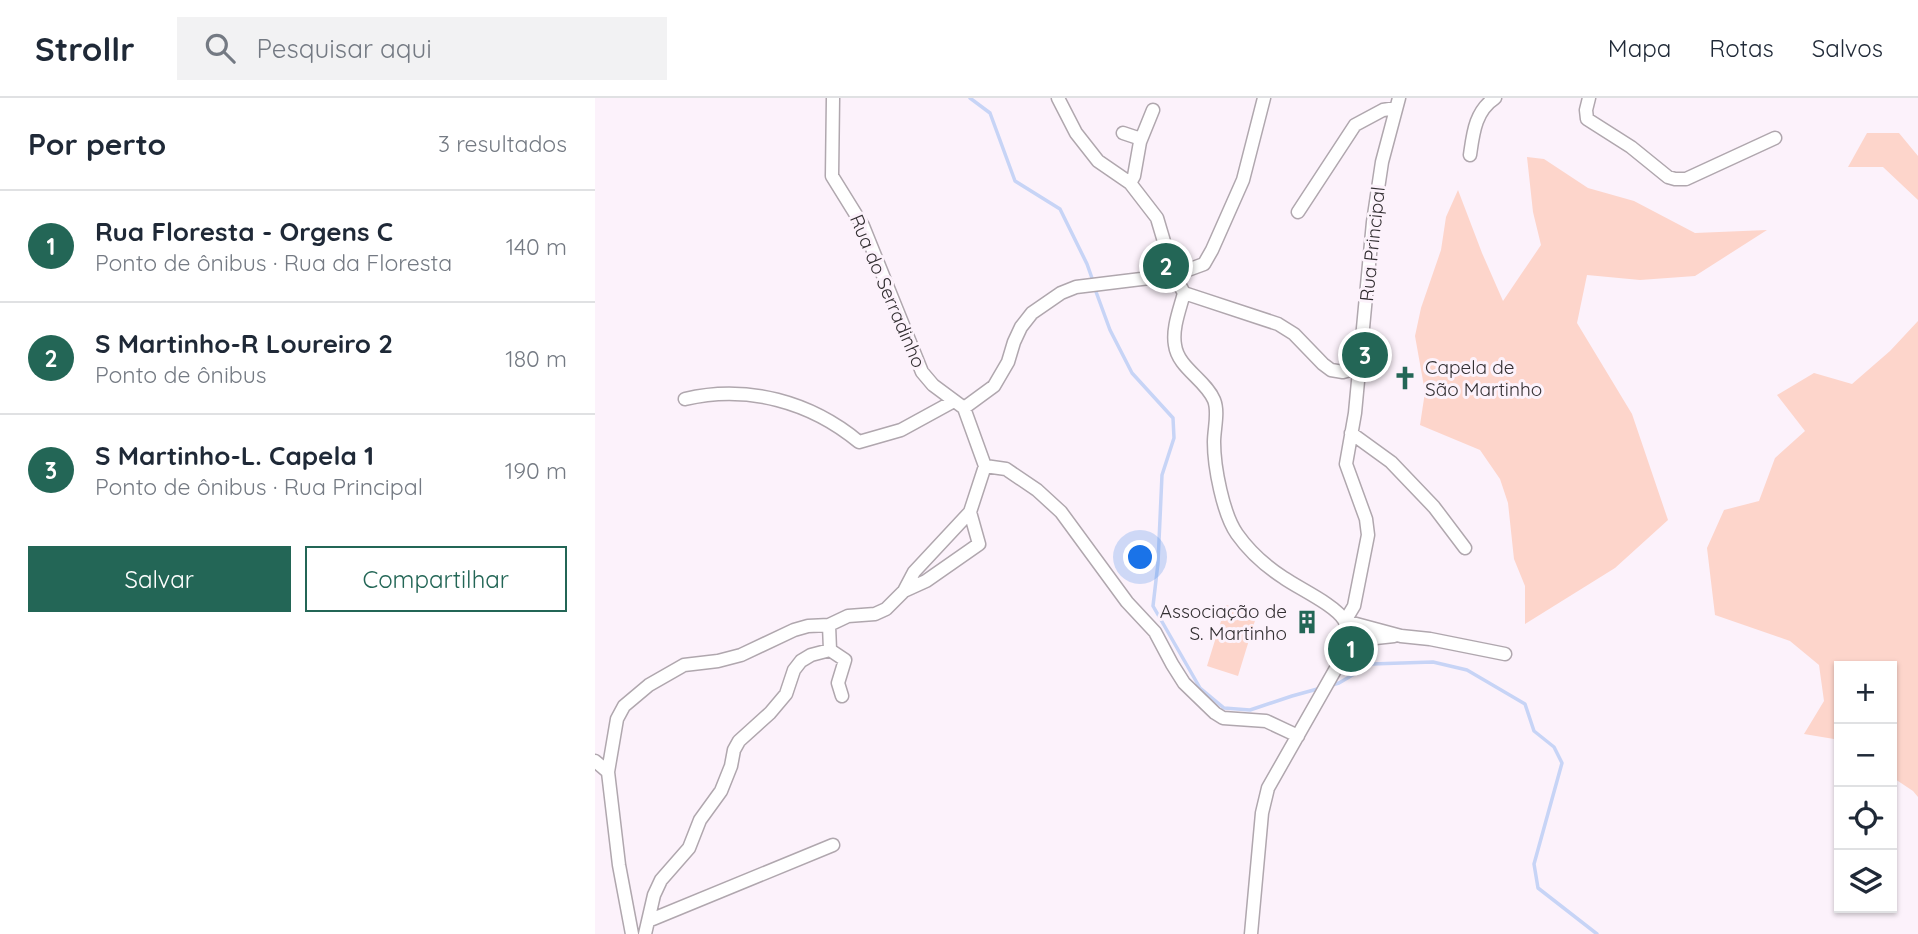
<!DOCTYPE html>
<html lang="pt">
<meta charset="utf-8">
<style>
:root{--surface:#fff;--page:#f2f2f3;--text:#1f2937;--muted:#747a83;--line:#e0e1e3;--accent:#236656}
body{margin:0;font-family:Quicksand,sans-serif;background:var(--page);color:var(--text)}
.controls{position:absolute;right:21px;bottom:21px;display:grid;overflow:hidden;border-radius:0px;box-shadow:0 2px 5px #0004}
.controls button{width:63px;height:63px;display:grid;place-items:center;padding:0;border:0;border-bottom:2px solid var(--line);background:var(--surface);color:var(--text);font:35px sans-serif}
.you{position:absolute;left:546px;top:460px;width:24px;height:24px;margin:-18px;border:5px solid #fff;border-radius:50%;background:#1a73e8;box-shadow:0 0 0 10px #1a73e833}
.badge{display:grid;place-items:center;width:46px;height:46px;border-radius:50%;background:var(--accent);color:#fff;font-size:23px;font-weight:700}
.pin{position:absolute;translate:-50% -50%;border:4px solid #fff;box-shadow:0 2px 7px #0006}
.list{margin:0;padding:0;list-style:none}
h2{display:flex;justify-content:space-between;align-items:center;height:91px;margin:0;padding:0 28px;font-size:30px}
h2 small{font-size:23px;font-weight:400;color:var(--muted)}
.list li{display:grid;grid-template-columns:46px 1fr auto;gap:21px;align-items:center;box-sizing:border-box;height:112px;padding:0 28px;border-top:2px solid var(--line)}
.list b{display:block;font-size:26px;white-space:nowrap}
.list p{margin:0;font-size:23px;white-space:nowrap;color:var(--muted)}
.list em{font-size:23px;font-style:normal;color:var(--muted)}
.actions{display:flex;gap:14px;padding:21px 28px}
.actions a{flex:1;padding:16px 0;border:2px solid var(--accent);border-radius:0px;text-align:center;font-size:24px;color:var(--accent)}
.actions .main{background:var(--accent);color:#fff}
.icon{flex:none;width:38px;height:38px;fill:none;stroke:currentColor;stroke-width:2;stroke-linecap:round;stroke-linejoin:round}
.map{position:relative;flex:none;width:1323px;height:836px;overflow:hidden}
header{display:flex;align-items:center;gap:42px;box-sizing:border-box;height:98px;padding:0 35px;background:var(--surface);border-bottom:2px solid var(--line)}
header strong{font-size:33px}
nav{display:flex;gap:38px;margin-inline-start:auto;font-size:24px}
.search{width:490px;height:63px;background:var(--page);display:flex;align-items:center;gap:18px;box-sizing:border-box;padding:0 24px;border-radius:0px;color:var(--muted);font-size:26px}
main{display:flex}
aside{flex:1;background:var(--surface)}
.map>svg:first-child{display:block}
.green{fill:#fdd5cb}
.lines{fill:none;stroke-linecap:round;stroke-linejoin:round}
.stream{stroke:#c7d4f6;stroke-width:3.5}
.minor-casing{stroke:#b0a7ae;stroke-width:15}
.minor{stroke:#fff;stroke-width:12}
.labels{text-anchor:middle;stroke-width:6;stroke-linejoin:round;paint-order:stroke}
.street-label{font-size:19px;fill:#332f32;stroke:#fcf2fb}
.poi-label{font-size:19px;fill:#332f32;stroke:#fcf2fb;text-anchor:start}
</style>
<header>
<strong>Strollr</strong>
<div class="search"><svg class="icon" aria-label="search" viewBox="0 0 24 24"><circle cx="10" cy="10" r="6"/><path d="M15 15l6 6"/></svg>Pesquisar aqui</div>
<nav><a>Mapa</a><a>Rotas</a><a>Salvos</a></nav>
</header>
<main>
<aside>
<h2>Por perto<small>3 resultados</small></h2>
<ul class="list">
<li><span class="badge">1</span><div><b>Rua Floresta - Orgens C</b><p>Ponto de ônibus · Rua da Floresta</p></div><em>140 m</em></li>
<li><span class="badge">2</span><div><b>S Martinho-R Loureiro 2</b><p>Ponto de ônibus</p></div><em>180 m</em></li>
<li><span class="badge">3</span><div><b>S Martinho-L. Capela 1</b><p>Ponto de ônibus · Rua Principal</p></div><em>190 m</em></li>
</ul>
<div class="actions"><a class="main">Salvar</a><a>Compartilhar</a></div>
</aside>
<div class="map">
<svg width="1323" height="836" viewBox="0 0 1323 836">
<rect width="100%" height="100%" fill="#fcf2fb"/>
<path class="green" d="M 1272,35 L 1304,35 L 1323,58 L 1323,102 L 1288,69 L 1253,69 Z
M 932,59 L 949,61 L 993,90 L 1039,103 L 1100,135 L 1172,132 L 1100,178 L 1045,182 L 992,177 L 982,225 L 1037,316 L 1073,422 L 1020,470 L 930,526 L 930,488 L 919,461 L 913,405 L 905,381 L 885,352 L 825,327 L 830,294 L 820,238 L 826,210 L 846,152 L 851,119 L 863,92 L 887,155 L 908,203 L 946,147 L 938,114 Z
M 1323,223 L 1323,699 L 1318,693 L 1297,679 L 1297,568 L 1244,568 L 1244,645 L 1239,641 L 1209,636 L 1229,603 L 1224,567 L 1195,543 L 1120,517 L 1112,450 L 1129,412 L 1164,403 L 1180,360 L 1210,333 L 1182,297 L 1219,275 L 1257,286 L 1295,253 Z
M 631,507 L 662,516 L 643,578 L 612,568 Z"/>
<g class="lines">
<path class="stream" d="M 375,0 L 395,15 L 420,83 L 465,111 L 492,166 L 498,183
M 500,191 L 515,232 L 537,275 L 578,320 L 579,340 L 567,377 L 563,465 L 558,508 L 605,590 L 629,610 L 655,612 L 697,598 L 726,590
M 737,587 L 744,585 L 776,566 L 838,564 L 872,572 L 930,606 L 939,633 L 959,649 L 967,665 L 939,766 L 943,790 L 1002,836"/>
<g class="minor-casing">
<path id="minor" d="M 238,0 L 237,78 L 268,128 L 327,274 L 338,287 L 369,310 L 390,368
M 463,0 L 481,35 L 503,63 L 535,85 L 562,120 L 579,177 L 589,195 L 683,226 L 699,236 L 728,266 L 736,272 L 748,274 L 755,272 L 766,260
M 804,0 L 787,64 L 778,124 L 760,315 L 751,366 L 771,421 L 773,437 L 759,508 L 750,523 L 806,538 L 835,541 L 910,556
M 994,0 L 991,12 L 992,21 L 1036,49 L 1073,79 L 1080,81 L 1091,81 L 1180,40
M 528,35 L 546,41
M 875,57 C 878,36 880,13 900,0
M 535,85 L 539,78 L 545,44 L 558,12
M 703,114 L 760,27 L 788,12 L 801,10
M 589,195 C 585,211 577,230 580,247 C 583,270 610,281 619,302 C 624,314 619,331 619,344 C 619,369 628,416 642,436 C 654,453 672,469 689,480 C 705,491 740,507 749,522 C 756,534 752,546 748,558 L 673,690 L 667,715 L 656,836
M 90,301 C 152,286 216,304 264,344 L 306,332 L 359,303
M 369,310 L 399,288 L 413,264 L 419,244 L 426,229 L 437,215 L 466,195 L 481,189 L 579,177 L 609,166 L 617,152 L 648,82 L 669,0
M 756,335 L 796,364 L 839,409 L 870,450
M 390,368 L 411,371 L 442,392 L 466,414 L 532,504 L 560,534 L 577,566 L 589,585 L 620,615 L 628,620 L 671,623 L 703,638
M 309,493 L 331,483 L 384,446 L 375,414
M 753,543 L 799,538
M 235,552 L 250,562 L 243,585 L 247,598
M 0,663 L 13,674
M 53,823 L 238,747
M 37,836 L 24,767 L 13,674 L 22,621 L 29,608 L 54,587 L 89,567 L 123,563 L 146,557 L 199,532 L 213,528 L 234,527 L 253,518 L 280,516 L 291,511 L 309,493 L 319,474 L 375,414 L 390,368
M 50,836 L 59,797 L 66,782 L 94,750 L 105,722 L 126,693 L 136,668 L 139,652 L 144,643 L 175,615 L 191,596 L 199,572 L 206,563 L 216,557 L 235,552 L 234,527"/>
</g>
<use href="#minor" class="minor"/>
</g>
<defs>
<g id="church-bare" transform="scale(1.89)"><path d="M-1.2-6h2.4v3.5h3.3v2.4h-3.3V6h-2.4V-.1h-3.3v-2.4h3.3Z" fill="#236656" stroke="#fcf2fb" stroke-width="2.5" paint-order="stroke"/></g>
<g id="building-bare" transform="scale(1.89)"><path d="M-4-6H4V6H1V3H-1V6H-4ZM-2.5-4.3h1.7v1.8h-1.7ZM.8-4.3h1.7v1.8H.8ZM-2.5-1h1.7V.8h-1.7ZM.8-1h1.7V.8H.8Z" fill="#236656" stroke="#fcf2fb" stroke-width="2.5" paint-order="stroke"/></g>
</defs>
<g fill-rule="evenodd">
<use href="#church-bare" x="810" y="280"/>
<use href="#building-bare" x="712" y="524"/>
</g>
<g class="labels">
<g class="street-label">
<text transform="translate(777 146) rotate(-84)" y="7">Rua Principal</text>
<text transform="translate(293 193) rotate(67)" y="7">Rua do Serradinho</text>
</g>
<g class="poi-label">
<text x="830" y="276">Capela de<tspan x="830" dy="22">São Martinho</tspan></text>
<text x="692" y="520" text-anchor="end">Associação de<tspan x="692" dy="22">S. Martinho</tspan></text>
</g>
</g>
</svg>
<div class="controls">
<button>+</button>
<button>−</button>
<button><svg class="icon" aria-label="locate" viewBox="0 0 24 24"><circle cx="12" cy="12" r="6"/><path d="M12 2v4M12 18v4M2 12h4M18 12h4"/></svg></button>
<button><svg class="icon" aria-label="layers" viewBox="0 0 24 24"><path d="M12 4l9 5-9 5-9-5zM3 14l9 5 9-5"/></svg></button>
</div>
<div class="you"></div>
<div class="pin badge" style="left:756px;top:551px">1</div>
<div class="pin badge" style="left:571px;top:168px">2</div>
<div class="pin badge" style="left:770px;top:257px">3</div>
</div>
</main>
